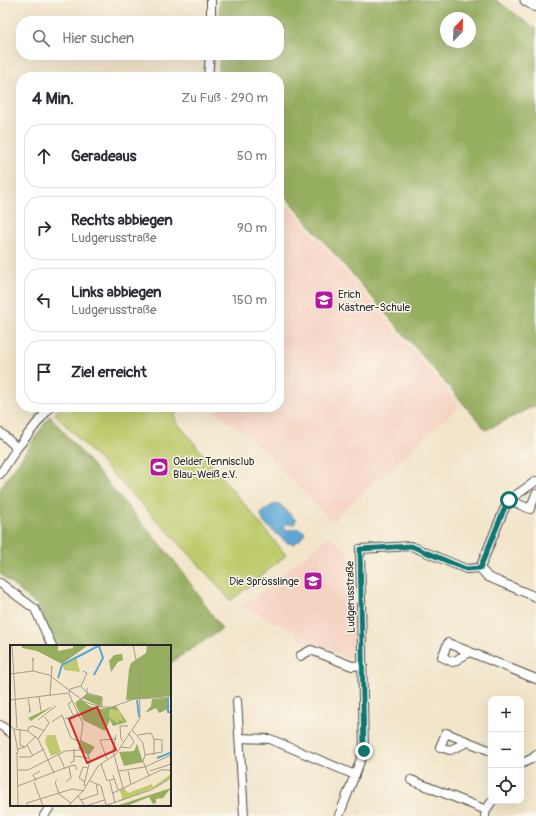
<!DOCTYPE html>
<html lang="de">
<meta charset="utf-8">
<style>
:root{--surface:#fff;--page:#f7f7f7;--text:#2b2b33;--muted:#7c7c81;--line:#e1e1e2}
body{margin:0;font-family:Pangolin,sans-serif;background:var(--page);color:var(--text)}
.controls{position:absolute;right:12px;bottom:12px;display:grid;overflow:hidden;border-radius:8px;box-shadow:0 4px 16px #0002}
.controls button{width:36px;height:36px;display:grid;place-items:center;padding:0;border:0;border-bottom:1px solid var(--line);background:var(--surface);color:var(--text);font:20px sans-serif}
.compass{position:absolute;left:440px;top:12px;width:36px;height:36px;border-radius:50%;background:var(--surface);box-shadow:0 4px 16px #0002;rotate:23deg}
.stop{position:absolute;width:12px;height:12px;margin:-9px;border:3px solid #0f766e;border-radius:50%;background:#fff}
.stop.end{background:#0f766e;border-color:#fff;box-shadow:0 1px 4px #0008}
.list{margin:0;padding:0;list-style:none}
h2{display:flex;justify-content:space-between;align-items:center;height:52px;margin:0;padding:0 16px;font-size:17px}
h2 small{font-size:13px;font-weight:400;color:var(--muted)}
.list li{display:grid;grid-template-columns:26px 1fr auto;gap:12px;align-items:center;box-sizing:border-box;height:64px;margin:0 8px 8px;padding:0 8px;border:1px solid var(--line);border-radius:16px}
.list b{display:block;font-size:15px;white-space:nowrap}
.list p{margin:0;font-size:13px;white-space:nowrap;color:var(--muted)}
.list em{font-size:13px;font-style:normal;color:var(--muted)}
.icon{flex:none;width:22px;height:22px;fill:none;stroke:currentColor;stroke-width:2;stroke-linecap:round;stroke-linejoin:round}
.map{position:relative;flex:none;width:536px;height:816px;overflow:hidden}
.search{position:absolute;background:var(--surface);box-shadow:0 4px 16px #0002;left:16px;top:16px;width:268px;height:44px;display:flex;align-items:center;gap:10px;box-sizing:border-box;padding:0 14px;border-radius:16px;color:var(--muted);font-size:15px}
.panel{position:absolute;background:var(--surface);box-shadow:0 4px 16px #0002;left:16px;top:72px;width:268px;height:340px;border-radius:16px}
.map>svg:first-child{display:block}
.built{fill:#f5d2c2}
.green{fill:#beca6c;stroke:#747a4c}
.forest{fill:#96ae60;stroke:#606c46;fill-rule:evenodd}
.water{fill:#5ca6d4;stroke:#446880}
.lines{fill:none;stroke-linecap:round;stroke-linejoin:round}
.street-casing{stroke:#494743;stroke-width:10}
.secondary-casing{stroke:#494743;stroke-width:13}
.street{stroke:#fff;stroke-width:8}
.secondary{stroke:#fff;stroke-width:11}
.route{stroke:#0f766e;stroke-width:5}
.labels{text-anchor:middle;stroke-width:3;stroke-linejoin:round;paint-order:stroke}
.poi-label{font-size:11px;fill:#2b2b2b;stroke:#fbf7ec;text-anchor:start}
.street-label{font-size:11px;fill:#2b2b2b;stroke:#fbf7ec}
.inset-river{fill:none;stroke:#5ca6d4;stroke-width:2}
.inset-road{fill:none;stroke:#a29b8a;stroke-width:1}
.view{fill:#d62828;fill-opacity:0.15;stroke:#d62828;stroke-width:2}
.inset-edge{fill:none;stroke:#2b2b2b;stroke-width:2}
</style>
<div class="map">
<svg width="536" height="816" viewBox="0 0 536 816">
<rect width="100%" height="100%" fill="#fbf7ec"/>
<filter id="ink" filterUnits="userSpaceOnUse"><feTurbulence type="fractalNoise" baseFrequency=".025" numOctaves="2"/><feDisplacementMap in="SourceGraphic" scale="8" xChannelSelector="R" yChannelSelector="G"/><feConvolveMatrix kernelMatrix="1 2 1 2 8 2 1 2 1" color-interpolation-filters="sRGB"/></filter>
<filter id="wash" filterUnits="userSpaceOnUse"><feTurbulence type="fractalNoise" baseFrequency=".012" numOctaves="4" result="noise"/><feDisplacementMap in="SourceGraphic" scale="16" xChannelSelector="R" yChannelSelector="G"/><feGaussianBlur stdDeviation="0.9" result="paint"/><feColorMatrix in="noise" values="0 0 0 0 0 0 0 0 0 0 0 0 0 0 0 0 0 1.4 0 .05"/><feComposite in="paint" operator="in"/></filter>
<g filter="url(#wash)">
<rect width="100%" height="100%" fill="#f2e5ca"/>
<path class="built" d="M 279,195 L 460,406 L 332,521 L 244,432 L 215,412 L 219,407 L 279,407 Z
M 330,536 L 352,556 L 356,650 L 349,658 L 299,639 L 294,631 L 242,607 Z"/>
<path class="green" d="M 61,407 L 176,407 L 175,420 L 286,555 L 231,601 L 192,557 L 55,414 Z"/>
<path class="forest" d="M 219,0 L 496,0 L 536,29 L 536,405 L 486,430 L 279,189 L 279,77 L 218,77 L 220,55 L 279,55 L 279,21 L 220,21 ZM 446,18 L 470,18 L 470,42 L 446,42 Z
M 50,416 L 176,563 L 222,629 L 170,663 L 170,646 L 57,646 L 38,606 L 0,574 L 0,489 Z"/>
<path class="water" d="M 275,504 L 281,505 L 296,520 L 294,524 L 286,524 L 283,527 C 290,535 297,523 305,533 L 300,540 L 293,544 L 286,542 L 264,523 L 261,515 L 264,510 Z"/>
</g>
<g filter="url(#ink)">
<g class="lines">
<g class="street-casing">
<path id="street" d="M 211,21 L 211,0
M 208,77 L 210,55
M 0,432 L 17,448
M 0,474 L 17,448 L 50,407
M 509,500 L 530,509 L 536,494
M 480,568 L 503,512 L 509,500 L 536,481
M 480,568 L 488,577 L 536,597
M 0,583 L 35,609 L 52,646
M 470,652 L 453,662 L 442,657 L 448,643 L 536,679
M 300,656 L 311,650 L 352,666 L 363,665
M 237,701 L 244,816
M 0,725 L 11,733
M 240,738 L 270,739 L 355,775
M 468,742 L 450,750 L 440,747 L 446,733 L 491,751
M 521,764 L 533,758 L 536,755
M 411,780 L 486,810
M 44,816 L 51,805
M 339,816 L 364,751 L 360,549 L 411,546 L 466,569 L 480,568
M 485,816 L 486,810 L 492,801"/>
</g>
<g class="secondary-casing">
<path id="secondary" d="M 526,0 L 536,6"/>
</g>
<use href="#street" class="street"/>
<use href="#secondary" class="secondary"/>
</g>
</g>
<g class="lines" filter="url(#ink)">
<path class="route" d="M 364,751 L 360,549 L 411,546 L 466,569 L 480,568 L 503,512 L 509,500"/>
</g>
<defs>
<g id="school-square" transform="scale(1)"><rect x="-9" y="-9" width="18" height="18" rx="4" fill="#b5179e" stroke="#fbf7ec"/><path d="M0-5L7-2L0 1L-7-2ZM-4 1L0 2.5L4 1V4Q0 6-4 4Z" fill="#fff"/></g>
<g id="stadium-square" transform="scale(1)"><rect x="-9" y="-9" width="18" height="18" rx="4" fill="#b5179e" stroke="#fbf7ec"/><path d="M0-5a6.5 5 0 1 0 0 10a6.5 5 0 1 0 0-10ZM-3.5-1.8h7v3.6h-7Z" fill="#fff"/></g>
</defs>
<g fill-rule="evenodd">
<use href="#school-square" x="324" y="300"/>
<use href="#stadium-square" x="159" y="467"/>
<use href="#school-square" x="313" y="581"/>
</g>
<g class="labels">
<g class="poi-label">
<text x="338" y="298">Erich<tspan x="338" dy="13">Kästner-Schule</tspan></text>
<text x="173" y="465">Oelder Tennisclub<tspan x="173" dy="13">Blau-Weiß e.V.</tspan></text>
<text x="299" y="585" text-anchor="end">Die Sprösslinge</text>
</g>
<g class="street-label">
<text transform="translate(350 597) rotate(-91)" y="4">Ludgerusstraße</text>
</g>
</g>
<g transform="translate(10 645)">
<rect width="161" height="161" fill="#f2e5ca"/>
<path d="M 66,11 L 70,27 L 54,25 L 53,20 ZM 100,64 L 109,66 L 114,77 L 109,74 L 108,78 L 99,72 ZM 37,90 L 45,90 L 51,107 L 41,111 L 35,97 ZM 161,129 L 160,133 L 148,141 L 111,156 L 112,151 L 109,145 L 114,143 L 118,148 L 142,139 L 143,142 Z" fill="#beca6c"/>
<path d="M 12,0 L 48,0 L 48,6 L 63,3 L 63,0 L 77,1 L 52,19 L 27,6 L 12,3 ZM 137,0 L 161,0 L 161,51 L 116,55 L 119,24 L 121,18 L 136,8 ZM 112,9 L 113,15 L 108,17 L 101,27 L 99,16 L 104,10 ZM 77,49 L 92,52 L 91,62 L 72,53 ZM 157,53 L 158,64 L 149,68 L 146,63 L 135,68 L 141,61 L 142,54 ZM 70,54 L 80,61 L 91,64 L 106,61 L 117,77 L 103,81 L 100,75 L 95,86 L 73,75 L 65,58 ZM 100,64 L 109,66 L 114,77 L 109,74 L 108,78 L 99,72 ZM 52,55 L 21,76 L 18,73 L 43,61 ZM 71,95 L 85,102 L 79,110 L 69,104 ZM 127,99 L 133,117 L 114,121 L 109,107 L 124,106 ZM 161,143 L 153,153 L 146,154 L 146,158 L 143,159 L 139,152 L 117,161 L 106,161 Z" fill="#96ae60" fill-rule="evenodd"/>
<path class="inset-river" d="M 84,30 L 93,13 L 89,1M 48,33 L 52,20 L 90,0M 158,53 L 158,67 L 161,67M 127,55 L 129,72M 147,113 L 160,108"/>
<path class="inset-road" d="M 2,0 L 7,83M 23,16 L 23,13 L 23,26M 0,29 L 23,26 L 39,30 L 75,57 L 90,62 L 102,62 L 124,54 L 161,52M 71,41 L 77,48 L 92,52 L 92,62M 60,44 L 59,49 L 73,79 L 69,104M 60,44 L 71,41 L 77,28 L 73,26M 40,50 L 42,21 L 41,24M 29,52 L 31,66M 18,54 L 20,64 L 20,67 L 19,67 L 20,64M 71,54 L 77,49 L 77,43M 0,55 L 58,48M 62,56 L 58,59 L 63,70M 55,74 L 69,68M 28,75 L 46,61M 42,77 L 52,70 L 61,93 L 70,97M 0,80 L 4,85 L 8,107M 4,84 L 18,86 L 28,94 L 44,128M 10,84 L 10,100 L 15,102M 122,85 L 130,73 L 129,29 L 123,0M 122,85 L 133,98 L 135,110 L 133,116 L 139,131M 18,86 L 19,82 L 23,81 L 35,86M 106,90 L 103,106 L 113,143M 128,90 L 141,88 L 144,94 L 144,110M 28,94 L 39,78 L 35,72M 113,96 L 111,94 L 110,81 L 118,81M 17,100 L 23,111M 110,102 L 120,103 L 124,97 L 119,89M 8,104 L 15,102 L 26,91M 48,108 L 55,124M 135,110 L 152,107 L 152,95 L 144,94M 64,111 L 79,113M 9,112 L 20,112 L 34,104M 97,114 L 90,95 L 106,94M 60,118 L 64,116 L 64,104M 91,119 L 97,136 L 104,134M 135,122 L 161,110M 8,125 L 18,125 L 55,106 L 71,105 L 77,108 L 80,115 L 74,140 L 76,141M 109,126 L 135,122M 118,126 L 121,139M 140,126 L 161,119M 103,130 L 108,145M 26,136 L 23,130 L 30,126M 80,136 L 91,141 L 96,160M 24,137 L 33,161M 45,137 L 47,135 L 45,137 L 49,149 L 61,158M 56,137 L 61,133 L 59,122M 75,137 L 69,133 L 73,122 L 78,123M 100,137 L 105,158M 8,141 L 60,121 L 65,120 L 67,125M 0,147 L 0,132M 103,148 L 151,125 L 161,125M 68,151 L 75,161M 71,155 L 88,149 L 86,138M 8,161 L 7,107 L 8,109M 17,161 L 17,158 L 62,144 L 74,146M 58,161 L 73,146 L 88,121 L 106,109 L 121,86M 76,161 L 94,155M 94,161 L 141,145 L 161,133"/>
<path class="view" d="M 87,62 L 106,105 L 77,118 L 59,74 Z"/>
<rect width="161" height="161" class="inset-edge"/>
</g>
</svg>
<div class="controls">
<button>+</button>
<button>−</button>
<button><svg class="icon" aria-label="locate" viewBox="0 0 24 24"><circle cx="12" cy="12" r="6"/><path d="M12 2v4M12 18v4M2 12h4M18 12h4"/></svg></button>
</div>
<svg class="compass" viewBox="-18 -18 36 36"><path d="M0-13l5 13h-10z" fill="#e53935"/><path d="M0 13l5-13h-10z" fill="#7c7c81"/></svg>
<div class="stop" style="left:509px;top:500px"></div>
<div class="stop end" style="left:364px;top:751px"></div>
<div class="search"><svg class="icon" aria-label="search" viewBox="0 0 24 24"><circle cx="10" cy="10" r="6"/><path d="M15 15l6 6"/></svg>Hier suchen</div>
<section class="panel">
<h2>4 Min.<small>Zu Fuß · 290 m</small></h2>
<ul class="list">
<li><svg class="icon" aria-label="ahead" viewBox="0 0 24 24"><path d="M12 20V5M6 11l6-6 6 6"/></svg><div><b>Geradeaus</b></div><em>50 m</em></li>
<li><svg class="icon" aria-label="right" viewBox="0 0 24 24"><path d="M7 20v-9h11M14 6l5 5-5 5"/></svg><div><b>Rechts abbiegen</b><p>Ludgerusstraße</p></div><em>90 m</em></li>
<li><svg class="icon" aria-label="left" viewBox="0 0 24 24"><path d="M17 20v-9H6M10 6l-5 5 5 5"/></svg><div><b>Links abbiegen</b><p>Ludgerusstraße</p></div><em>150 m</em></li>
<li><svg class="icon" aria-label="arrive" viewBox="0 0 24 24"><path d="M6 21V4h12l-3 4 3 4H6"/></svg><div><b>Ziel erreicht</b></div></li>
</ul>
</section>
</div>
